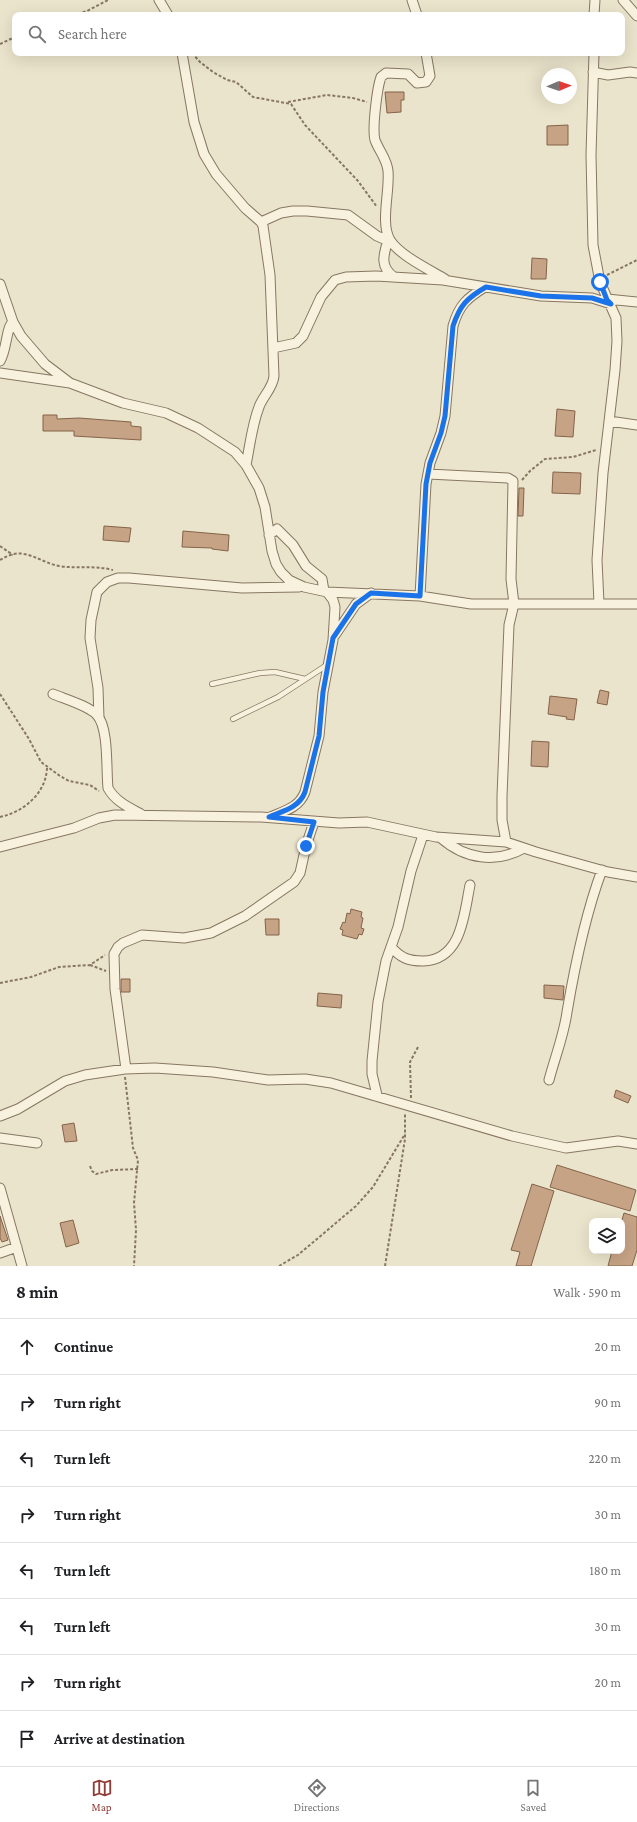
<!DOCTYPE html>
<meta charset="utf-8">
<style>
:root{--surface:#fff;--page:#f6f6f6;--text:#202124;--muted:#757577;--line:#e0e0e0;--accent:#913a36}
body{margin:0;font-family:"Crimson Pro",serif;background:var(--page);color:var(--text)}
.controls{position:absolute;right:12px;bottom:12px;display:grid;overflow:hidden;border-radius:8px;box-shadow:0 4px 16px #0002}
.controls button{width:36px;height:36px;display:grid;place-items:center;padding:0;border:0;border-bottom:1px solid var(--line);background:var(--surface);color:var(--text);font:20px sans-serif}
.compass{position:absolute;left:541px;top:68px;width:36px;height:36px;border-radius:50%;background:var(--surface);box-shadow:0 4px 16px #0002;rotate:88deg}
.stop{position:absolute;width:12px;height:12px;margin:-9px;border:3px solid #1a73e8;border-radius:50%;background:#fff}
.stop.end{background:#1a73e8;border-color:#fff;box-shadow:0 1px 4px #0008}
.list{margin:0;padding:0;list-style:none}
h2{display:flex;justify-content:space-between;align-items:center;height:52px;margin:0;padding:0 16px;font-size:17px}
h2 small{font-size:13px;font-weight:400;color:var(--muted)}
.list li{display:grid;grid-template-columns:26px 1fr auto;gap:12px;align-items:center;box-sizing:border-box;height:56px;padding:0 16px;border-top:1px solid var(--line)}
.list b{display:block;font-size:15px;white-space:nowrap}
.list em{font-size:13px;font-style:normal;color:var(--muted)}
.icon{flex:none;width:22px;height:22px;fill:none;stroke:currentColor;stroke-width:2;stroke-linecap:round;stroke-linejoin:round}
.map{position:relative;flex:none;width:637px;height:1266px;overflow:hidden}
.search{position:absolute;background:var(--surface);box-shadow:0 4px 16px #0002;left:12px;right:12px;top:12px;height:44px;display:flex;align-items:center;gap:10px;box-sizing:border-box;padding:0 14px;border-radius:8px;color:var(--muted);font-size:15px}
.sheet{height:500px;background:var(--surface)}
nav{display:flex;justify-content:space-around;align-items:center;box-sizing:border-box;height:56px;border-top:1px solid var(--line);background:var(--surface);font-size:11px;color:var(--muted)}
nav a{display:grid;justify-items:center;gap:2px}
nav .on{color:var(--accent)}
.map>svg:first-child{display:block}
.building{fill:#c6a385;stroke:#846349}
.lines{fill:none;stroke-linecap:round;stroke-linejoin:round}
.lane-casing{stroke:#877761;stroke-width:6}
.street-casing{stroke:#877761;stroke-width:11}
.path{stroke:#877761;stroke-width:2;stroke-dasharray:3 2;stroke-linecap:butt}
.lane{stroke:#f7f1de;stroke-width:4.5}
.street{stroke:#f7f1de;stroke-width:9}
.route{stroke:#1a73e8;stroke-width:5}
</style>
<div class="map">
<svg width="637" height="1266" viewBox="0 0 637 1266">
<rect width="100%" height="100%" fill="#ebe4cc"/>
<path class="building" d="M 385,92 L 404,92 L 404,100 L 401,100 L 401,112 L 387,113 Z
M 568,125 L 568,145 L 547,145 L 547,126 Z
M 532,258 L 547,259 L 546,279 L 531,279 Z
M 557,409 L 575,411 L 573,437 L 555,436 Z
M 43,415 L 57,415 L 57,419 L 79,418 L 131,422 L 131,426 L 141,427 L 141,440 L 74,436 L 74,431 L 43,431 Z
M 553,472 L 581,473 L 580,494 L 552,493 Z
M 519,488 L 524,488 L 523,516 L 518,516 Z
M 104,526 L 131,528 L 129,542 L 103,540 Z
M 183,531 L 229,535 L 228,551 L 212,549 L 212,548 L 182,547 Z
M 600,690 L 609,692 L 607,705 L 597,703 Z
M 550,696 L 577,699 L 574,720 L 566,719 L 567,717 L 548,714 Z
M 532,741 L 549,742 L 548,767 L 531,766 Z
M 351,909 L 362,912 L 361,917 L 363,918 L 361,928 L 364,929 L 362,935 L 359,934 L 357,939 L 342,935 L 343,930 L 340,929 L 343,922 L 345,923 L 347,913 L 350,914 Z
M 265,919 L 279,919 L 279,935 L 266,935 Z
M 121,979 L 130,979 L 130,992 L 121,992 Z
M 544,985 L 564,986 L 563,1000 L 544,998 Z
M 318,993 L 342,995 L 341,1008 L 317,1006 Z
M 616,1090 L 631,1096 L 628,1103 L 614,1097 Z
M 74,1123 L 77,1141 L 65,1142 L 62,1125 Z
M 557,1165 L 636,1190 L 630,1211 L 550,1187 Z
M 532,1184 L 554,1191 L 531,1266 L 516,1266 L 520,1252 L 511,1250 Z
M 624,1213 L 637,1217 L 637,1250 L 632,1266 L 608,1266 L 612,1251 L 622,1251 L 622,1220 Z
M 0,1216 L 8,1240 L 2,1242 L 0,1238 Z
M 73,1220 L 79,1243 L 66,1247 L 60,1223 Z"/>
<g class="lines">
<g class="lane-casing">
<path id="lane" d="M 212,684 L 260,673 L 275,672 L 305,679
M 233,719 L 278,697 L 327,665"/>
</g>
<g class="street-casing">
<path id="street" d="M 159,0 L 168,15
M 412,0 L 417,15
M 623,0 L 637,16
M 594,15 L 595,0
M 182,53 L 194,122 L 204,154 L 216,174 L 245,208 L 261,222 L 263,226 L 270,275 L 274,376 C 273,388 263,396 259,407 C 252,425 250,445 246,465
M 426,53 L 430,76 L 426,82 L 417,83 L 408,74 L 386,73 L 381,77 C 377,88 372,129 375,140 C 379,151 387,159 388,171 C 390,191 380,223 390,240 C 399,255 430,270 445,279
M 594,53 L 591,155 L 593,245 L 600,282 L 616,318 L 617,341 L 615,370 L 603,473 L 597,560 L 599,603
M 593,72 L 608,75 L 630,72 L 637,73
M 261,222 L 281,213 L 293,211 L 307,211 L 348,215 L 377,236 L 391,242
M 388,240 C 383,256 380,267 394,277
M 0,284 L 13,322 L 21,336 L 45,364 L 70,383 L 123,403 L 166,413 L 198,428 L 235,452 L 246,465 L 259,488 L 265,507 L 272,551 L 276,564 L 281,572 L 289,580 L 304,587 L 327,592 L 420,596 L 471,604 L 637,604
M 607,299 L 637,302
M 273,348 L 296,343 L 303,336 L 321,297 L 335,280 L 346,277 L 376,276 L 443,280 L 541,296 L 592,298 L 611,304
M 0,361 C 7,350 6,327 13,322
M 0,373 L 70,383
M 609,421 L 637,425
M 428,474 L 508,478 L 513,481 L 511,579 L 514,604 L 509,625 L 502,796 L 502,820 L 506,842
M 269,535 L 277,529 L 293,545 L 306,566 L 322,579 L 324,591
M 420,596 L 426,484 L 430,463 L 441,433 L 445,416 L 453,326 C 459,305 467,298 485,287
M 335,635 L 356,604 L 371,593
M 53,694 C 65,699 89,706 97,715 C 109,728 106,770 108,788 C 115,801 128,807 141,814
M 99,718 L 98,688 L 90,638 L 91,620 L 97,592 L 107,582 L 118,578 L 129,578 L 242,588 L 299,587
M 270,817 C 284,811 299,808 305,792 L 319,736 L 323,692 L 333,640 L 335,607 L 333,600 L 327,592
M 441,838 C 465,859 496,864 524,848
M 0,847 L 74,828 L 99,818 L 115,815 L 261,817 L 339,823 L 367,822 L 436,837 L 506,842 L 536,852 L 608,872 L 637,877
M 391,947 C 401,958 408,961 423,961 C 462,960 464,914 470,885
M 126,1069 L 115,989 L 114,954 L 118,947 L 123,943 L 142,935 L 184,938 L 211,933 L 245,916 L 294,882 L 300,873 L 306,846 L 314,822
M 549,1080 C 555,1057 564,1035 567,1012 C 575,965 585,915 602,870
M 377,1095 L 372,1074 L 372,1061 L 378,1002 L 386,961 L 398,927 L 411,871 L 423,835
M 0,1116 L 18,1109 L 65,1081 L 85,1075 L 125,1069 L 155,1068 L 213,1072 L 268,1080 L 305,1079 L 331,1083 L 512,1136 L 566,1148 L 618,1141 L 637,1144
M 0,1138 L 37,1143
M 0,1188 L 22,1266
M 0,1253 L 17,1247"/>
</g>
<path class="path" d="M 73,15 L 87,11 L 108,0
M 0,44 L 15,37
M 192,53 L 200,62 L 213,72 L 227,80 L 236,82 L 253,97 L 291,104 L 305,125 L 358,181 L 377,207
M 288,102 L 327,95 L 353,98 L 367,102
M 607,275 L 637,260
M 522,480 L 530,471 L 545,459 L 573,457 L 596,450
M 0,546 L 13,555
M 0,560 C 7,556 15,552 24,554 C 36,556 47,564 59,566 C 78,569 93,565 113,570
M 0,694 L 29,739 L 41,762 L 60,776 L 69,781 L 90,785 L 99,791
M 0,817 C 24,812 46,793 47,768
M 90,965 L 106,971
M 0,983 L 31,977 L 59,967 L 90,965 L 105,955
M 125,1077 L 133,1148 L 138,1160 L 134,1203 L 136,1230 L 134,1266
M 411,1098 L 410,1062 L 418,1047
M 90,1166 L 92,1171 L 96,1174 L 112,1170 L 138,1169
M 279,1266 L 298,1255 L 356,1206 L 373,1187 L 405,1134
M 385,1266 L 405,1139 L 405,1113"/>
<use href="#lane" class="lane"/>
<use href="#street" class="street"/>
</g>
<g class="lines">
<path class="route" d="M 306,846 L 314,822 L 269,817 C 283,811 299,808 305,792 L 319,736 L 323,692 L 333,638 L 356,604 L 371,593 L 420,596 L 426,484 L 430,463 L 441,433 L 445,416 L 453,326 C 460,305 467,298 486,287 L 541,296 L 592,298 L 611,304 L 607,300 L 600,282"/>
</g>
</svg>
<div class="controls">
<button><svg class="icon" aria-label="layers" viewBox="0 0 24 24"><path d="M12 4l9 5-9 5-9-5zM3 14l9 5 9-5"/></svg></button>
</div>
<svg class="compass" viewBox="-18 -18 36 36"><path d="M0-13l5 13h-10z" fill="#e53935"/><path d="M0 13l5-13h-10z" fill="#757577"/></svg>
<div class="stop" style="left:600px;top:282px"></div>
<div class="stop end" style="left:306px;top:846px"></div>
<div class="search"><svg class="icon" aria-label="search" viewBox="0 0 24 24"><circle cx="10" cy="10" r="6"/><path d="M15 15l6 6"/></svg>Search here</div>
</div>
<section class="sheet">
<h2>8 min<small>Walk · 590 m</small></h2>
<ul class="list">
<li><svg class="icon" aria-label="ahead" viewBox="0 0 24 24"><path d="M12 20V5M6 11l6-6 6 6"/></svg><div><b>Continue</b></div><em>20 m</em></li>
<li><svg class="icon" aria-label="right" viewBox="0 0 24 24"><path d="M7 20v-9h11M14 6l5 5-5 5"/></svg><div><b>Turn right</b></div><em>90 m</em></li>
<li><svg class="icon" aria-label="left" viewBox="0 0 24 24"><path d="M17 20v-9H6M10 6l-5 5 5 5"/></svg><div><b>Turn left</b></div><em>220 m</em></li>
<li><svg class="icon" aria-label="right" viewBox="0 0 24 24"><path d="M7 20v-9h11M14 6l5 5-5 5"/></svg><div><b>Turn right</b></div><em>30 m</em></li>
<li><svg class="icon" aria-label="left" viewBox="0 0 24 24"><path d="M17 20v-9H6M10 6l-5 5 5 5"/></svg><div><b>Turn left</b></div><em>180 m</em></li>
<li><svg class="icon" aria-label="left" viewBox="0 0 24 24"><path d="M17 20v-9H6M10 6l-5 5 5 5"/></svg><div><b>Turn left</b></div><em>30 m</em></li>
<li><svg class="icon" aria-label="right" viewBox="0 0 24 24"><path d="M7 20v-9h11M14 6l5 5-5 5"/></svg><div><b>Turn right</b></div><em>20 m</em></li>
<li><svg class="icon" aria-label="arrive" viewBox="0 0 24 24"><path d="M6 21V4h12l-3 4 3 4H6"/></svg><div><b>Arrive at destination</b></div></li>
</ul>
</section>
<nav>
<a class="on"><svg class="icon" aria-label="map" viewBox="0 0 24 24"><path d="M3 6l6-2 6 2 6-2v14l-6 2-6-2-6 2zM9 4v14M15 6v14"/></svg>Map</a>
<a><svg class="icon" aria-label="directions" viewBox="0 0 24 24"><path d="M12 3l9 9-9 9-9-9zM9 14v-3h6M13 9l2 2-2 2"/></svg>Directions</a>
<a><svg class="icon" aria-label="saved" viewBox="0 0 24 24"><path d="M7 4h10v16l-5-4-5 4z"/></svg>Saved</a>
</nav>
